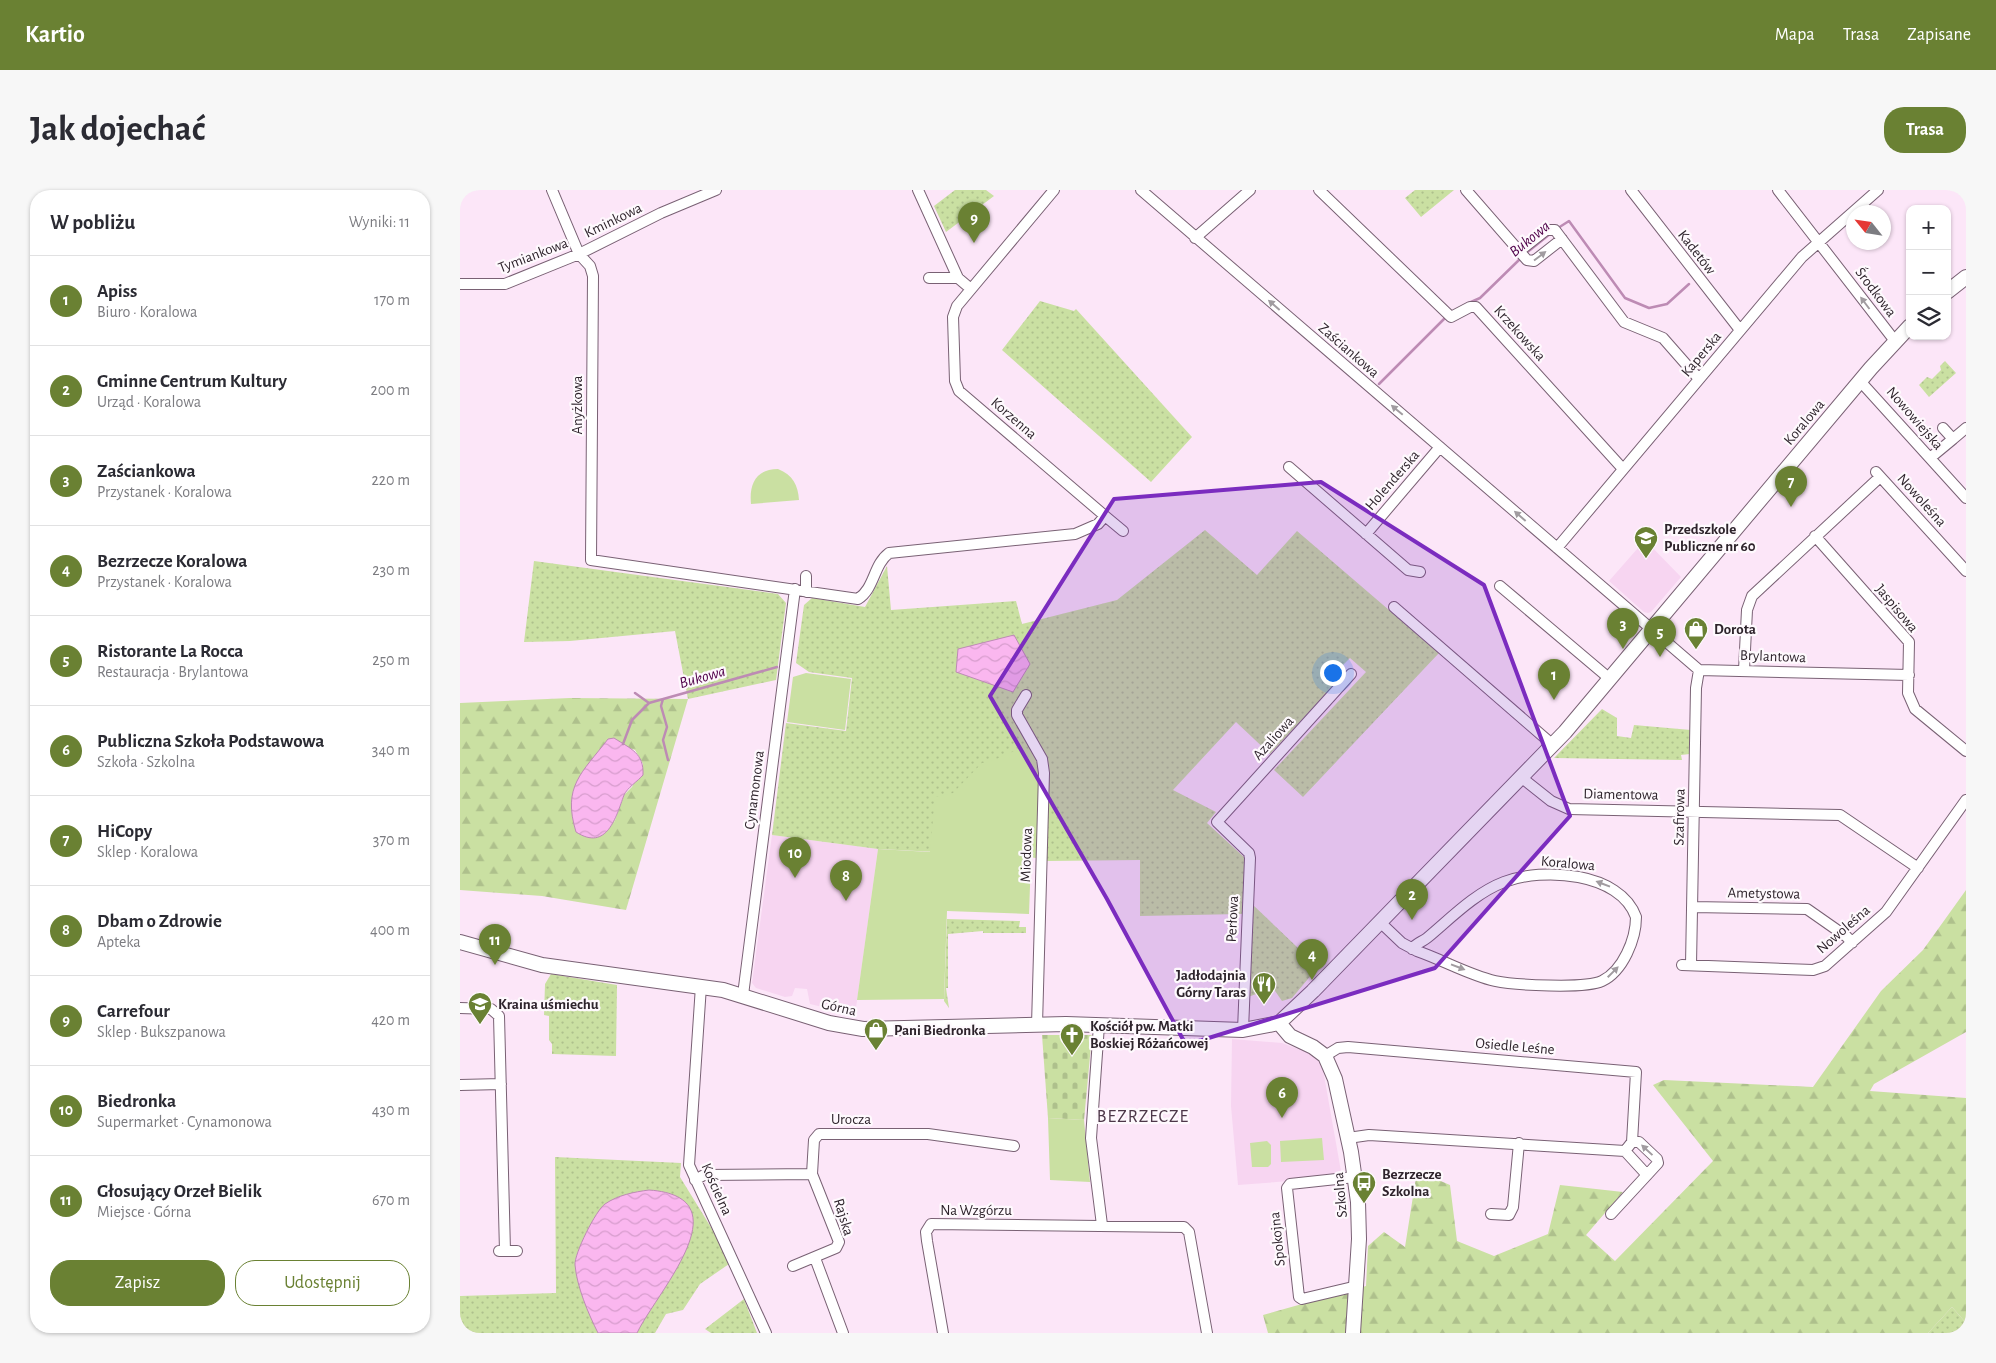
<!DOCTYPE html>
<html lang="pl">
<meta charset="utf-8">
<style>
:root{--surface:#fff;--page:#f7f7f7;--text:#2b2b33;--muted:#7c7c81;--line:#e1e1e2;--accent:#6a8133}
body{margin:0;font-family:"Alegreya Sans",sans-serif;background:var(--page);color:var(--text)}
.controls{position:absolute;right:15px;top:15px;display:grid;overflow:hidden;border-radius:10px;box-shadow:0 1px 4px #0004}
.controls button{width:45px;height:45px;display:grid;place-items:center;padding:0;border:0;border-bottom:1px solid var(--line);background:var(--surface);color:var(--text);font:25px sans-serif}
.compass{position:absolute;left:1386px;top:15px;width:45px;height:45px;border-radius:50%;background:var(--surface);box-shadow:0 1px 4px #0004;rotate:300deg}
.you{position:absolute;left:872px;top:482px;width:18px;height:18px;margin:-12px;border:4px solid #fff;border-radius:50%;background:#1a73e8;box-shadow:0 0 0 8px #1a73e833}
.badge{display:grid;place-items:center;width:32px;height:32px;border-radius:50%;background:var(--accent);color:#fff;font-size:16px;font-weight:700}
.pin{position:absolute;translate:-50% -41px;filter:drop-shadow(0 1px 2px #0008)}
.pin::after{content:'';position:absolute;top:26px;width:18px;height:15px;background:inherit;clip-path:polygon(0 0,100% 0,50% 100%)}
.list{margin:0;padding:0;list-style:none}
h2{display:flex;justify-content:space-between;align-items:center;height:65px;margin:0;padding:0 20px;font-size:21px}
h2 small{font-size:16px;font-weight:400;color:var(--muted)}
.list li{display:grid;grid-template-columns:32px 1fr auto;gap:15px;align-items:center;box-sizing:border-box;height:90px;padding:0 20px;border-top:1px solid var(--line)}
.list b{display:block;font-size:19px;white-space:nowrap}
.list p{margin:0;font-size:16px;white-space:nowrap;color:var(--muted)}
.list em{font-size:16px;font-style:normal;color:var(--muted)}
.actions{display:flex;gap:10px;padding:15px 20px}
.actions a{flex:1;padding:11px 0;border:1px solid var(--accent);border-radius:20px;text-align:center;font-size:18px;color:var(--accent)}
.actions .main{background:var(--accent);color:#fff}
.icon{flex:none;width:28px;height:28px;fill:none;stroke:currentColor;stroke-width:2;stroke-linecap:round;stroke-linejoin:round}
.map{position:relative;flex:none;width:1506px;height:1143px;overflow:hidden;border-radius:20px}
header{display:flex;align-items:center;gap:30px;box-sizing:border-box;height:70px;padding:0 25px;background:var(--accent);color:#fff}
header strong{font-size:24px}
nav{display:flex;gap:28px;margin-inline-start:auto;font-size:18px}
.intro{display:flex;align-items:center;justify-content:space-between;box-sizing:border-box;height:120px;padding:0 30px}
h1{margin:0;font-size:35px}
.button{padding:12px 22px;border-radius:20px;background:var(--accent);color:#fff;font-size:18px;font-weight:700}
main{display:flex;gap:30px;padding:0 30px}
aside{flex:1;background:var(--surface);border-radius:20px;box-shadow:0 1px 4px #0004}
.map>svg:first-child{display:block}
.built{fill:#f7d5f1}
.grass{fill:url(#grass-dots)}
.forest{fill:url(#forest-firs);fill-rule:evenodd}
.cemetery{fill:url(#cemetery-stones)}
.park{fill:#cae0a2}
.water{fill:url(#water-waves);stroke:#bd8bb4}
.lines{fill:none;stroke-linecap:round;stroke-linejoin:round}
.stream{stroke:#bd8bb4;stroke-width:2.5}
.street-casing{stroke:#796174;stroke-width:12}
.secondary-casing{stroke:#796174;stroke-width:16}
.street{stroke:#fff;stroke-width:10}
.secondary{stroke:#fff;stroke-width:14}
.oneway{fill:#a19ca0}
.marked{fill:#7b2cbf;fill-opacity:0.2;stroke:#7b2cbf;stroke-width:4;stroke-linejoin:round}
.labels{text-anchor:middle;stroke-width:4.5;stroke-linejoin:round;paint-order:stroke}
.street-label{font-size:15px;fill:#2e242c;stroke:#fef9fd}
.poi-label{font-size:15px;font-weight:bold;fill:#2e242c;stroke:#fef9fd;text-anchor:start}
.water-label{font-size:16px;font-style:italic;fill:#4f0049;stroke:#fef9fd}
.quarter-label{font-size:18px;letter-spacing:1px;fill:#4d3749;stroke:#fef9fd}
</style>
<header>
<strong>Kartio</strong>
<nav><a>Mapa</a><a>Trasa</a><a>Zapisane</a></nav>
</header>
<div class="intro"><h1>Jak dojechać</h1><a class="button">Trasa</a></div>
<main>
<aside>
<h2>W pobliżu<small>Wyniki: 11</small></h2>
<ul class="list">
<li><span class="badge">1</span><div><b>Apiss</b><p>Biuro · Koralowa</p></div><em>170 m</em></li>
<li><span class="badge">2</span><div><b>Gminne Centrum Kultury</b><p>Urząd · Koralowa</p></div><em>200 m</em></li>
<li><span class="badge">3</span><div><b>Zaściankowa</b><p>Przystanek · Koralowa</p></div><em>220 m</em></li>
<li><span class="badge">4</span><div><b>Bezrzecze Koralowa</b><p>Przystanek · Koralowa</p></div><em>230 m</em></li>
<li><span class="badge">5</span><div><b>Ristorante La Rocca</b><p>Restauracja · Brylantowa</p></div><em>250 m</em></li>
<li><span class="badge">6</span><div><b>Publiczna Szkoła Podstawowa</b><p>Szkoła · Szkolna</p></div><em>340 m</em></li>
<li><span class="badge">7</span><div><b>HiCopy</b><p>Sklep · Koralowa</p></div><em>370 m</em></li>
<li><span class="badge">8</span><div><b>Dbam o Zdrowie</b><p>Apteka</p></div><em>400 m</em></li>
<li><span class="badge">9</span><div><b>Carrefour</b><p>Sklep · Bukszpanowa</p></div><em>420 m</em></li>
<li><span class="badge">10</span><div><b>Biedronka</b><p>Supermarket · Cynamonowa</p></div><em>430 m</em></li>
<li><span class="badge">11</span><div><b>Głosujący Orzeł Bielik</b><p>Miejsce · Górna</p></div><em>670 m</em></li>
</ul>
<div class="actions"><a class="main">Zapisz</a><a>Udostępnij</a></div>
</aside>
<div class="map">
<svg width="1506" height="1143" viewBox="0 0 1506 1143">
<defs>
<pattern id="grass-dots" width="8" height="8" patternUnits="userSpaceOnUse" patternTransform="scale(1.25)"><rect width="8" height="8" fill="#cae0a2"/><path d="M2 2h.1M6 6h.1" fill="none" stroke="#aec08c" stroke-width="1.8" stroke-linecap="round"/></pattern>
<pattern id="forest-firs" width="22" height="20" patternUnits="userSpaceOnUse" patternTransform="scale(1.25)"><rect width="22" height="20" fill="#cae0a2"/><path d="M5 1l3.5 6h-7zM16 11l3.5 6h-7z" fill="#aec08c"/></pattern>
<pattern id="cemetery-stones" width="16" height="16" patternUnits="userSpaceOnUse" patternTransform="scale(1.25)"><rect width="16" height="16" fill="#cae0a2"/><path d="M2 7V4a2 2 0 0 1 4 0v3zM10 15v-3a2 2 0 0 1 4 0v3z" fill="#aec08c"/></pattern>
<pattern id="water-waves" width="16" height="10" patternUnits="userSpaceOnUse" patternTransform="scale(1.25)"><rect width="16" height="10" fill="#fab7ef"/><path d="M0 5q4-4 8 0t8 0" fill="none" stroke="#d79dcd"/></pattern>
</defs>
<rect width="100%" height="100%" fill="#fce6f8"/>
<path class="built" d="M 1185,350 L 1221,387 L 1191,422 L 1188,423 L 1184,422 L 1149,391 Z
M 312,645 L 418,659 L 395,825 L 350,814 L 347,799 L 335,798 L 332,806 L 325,807 L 296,798 L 292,793 Z
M 772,849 L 822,853 L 849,863 L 862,874 L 882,987 L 778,995 L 771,916 Z"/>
<path class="grass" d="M 495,0 L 526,0 L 534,6 L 486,42 L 474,16 Z
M 955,0 L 994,0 L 961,27 L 945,8 Z
M 580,111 L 614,121 L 616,119 L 732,247 L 691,292 L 542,160 Z
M 1485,171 L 1496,183 L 1469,207 L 1459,195 L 1467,187 L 1472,189 L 1481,180 L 1480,176 Z
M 745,340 L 797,385 L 837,341 L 979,463 L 843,607 L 814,580 L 906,482 L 890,468 L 879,479 L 880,489 L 810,564 L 776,532 L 713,600 L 756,622 L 747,633 L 785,668 L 782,724 L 680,726 L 680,670 L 588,671 L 571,667 L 418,659 L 312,645 L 326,533 L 386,541 L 392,488 L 349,482 L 336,473 L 344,415 L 352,408 L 405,417 L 427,376 L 431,420 L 556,411 L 562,434 L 657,410 Z
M 74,371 L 318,404 L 326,413 L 316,490 L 228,509 L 215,441 L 110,451 L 64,452 Z
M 1142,519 L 1157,528 L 1157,546 L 1171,548 L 1174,535 L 1231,540 L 1230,564 L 1221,565 L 1222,570 L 1094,568 Z
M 793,715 L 858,777 L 832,808 L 822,811 L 813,798 L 788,807 Z
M 487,729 L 560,731 L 559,737 L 566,737 L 566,743 L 523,743 L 523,741 L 488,744 L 488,798 L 486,798 L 489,818 L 484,811 Z
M 91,784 L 157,795 L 156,866 L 92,864 L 92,854 L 89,850 L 89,826 L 84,825 L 85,794 Z
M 95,967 L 221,973 L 220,987 L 252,1039 L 269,1074 L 240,1094 L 223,1120 L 206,1124 L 195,1143 L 7,1143 L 0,1127 L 0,1106 L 96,1103 Z
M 284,1109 L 297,1143 L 251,1143 L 245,1139 Z
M 1492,1117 L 1506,1133 L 1506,1143 L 1468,1143 Z"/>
<path class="forest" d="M 110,508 L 228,509 L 166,720 L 82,706 L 0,700 L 0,513 ZM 169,558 L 175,560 L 183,574 L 172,597 L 164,605 L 154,633 Z
M 1506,700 L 1506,842 L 1414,894 L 1410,901 L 1506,908 L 1506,1133 L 1492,1117 L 1468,1143 L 808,1143 L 803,1125 L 906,1096 L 908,1056 L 924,1042 L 945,1057 L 957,981 L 990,995 L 997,1051 L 1034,1066 L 1088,1044 L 1100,995 L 1163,1002 L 1126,1045 L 1155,1071 L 1253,971 L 1193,895 L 1204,890 L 1353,897 L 1421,801 L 1463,760 Z"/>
<path class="cemetery" d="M 582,845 L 632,845 L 624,930 L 588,928 Z"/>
<path class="park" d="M 318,279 C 333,285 338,295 339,310 L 291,314 C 289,294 296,279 318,279 Z
M 346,483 L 391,489 L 385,540 L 327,532 L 333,487 Z
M 557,561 C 564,564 571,567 575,574 C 586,593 577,641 575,663 L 571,668 L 569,724 L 487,721 L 484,809 L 397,810 L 418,659 L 470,662 L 475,607 L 493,603 L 522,573 C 537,572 545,562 557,561 Z
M 588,928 L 624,930 L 630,992 L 590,990 Z
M 862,948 L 864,970 L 821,972 L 820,951 Z
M 807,951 L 811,955 L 811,974 L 808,977 L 792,977 L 790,953 Z"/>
<path class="water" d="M 554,445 L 570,474 L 553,502 L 496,482 L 498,459 Z
M 154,548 C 171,559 184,563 183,585 C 178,591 167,598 164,605 C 156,627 147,662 116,642 C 102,596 122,583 148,549 Z
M 189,1000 C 286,1007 196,1103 177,1143 L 138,1143 C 128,1123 117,1097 115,1075 C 114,1064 136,1020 145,1014 C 158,1005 174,1002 189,1000 Z"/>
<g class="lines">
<path class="stream" d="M 1098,38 L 1109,31 L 1165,108 L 1189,118 L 1207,114 L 1229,94
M 1065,64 L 1090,44
M 1011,112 L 1020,108 L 1061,68
M 919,194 L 987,126
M 175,503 L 189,513 L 317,477
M 203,509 L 201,516 L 207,537 L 203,550 L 208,570
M 163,554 L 172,530 L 189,513"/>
<g class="street-casing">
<path id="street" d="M 256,0 L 201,23 L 119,64 L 130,76 L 133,86 L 131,370 L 398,409 C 415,398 413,375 429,363 L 615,344 L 638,334 L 645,326 L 499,201 L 495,191 L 493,127 L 497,116 L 594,0
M 458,0 L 498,88
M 681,0 L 1239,480 L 1449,485
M 859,0 L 991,127 L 1010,117 L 1016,117 L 1163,279
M 1006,0 L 1067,70 L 1074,71 L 1102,49
M 1171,0 L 1280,140
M 1318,0 L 1435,151
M 735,48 L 790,0
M 1058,62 L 1086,40 L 1095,40 L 1164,132 L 1203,148 L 1239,189
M 469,88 L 498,88 L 511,99
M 0,94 L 45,94 L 119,64 L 92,0
M 1400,191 L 1506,308
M 1493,249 L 1506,238
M 1470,268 L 1493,249 L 1483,238
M 829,277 L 948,380 L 960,382
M 1416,282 L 1506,381
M 645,326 L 663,341
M 906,344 L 980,257
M 1355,346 L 1449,452 L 1448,503 L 1455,519 L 1506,561
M 1097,358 L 1342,67 L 1418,0
M 346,386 L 346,402
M 1040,396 L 1150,489
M 934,417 L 1093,555
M 1284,480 L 1287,420 L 1292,406 L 1420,287
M 566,505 L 557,520 L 557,525 L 582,569 L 584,583 L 577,835
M 1062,588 L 1091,611 L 1109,619 L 1380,625 L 1458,678
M 1232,717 L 1347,719 L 1387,747 L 1392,753
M 921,733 L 942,753 L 957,761 C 983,770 1009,785 1035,791 C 1054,795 1125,799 1142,791 C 1163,781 1176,749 1176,727 C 1160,682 1083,677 1044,692 C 1015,703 991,728 967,748 C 962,752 956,753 952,759
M 1222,775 L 1353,780 L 1365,776 L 1426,722 L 1506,610
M 1231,775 L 1236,498 L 1239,480
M 241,796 L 229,975 L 306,1143
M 283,805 L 335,399
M 0,818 L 31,819 L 39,826 L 45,1061
M 639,835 L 631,948 L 642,1035
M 783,840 L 790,668 L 789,663 L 757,632 L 891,484
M 865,866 L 878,858 L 888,857 L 1176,882 L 1172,952
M 0,895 L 41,894
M 888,948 L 909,945 L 1165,961 L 1187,985 L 1198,973 L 1197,969 L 1179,952 L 1172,952 L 1165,961
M 895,987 L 830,994 L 827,998 L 839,1107 L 842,1109 L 897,1096
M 235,990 L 244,985 L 352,984 L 354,950 L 359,944 L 468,944 L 554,956
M 1031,1024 L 1049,1025 L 1053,1017 L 1059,953
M 1151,1024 L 1187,985
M 39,1061 L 57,1061
M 355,1068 L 383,1143
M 333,1076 L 376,1058 L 379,1052 L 352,984
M 483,1143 L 467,1051 L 466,1042 L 471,1034 L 724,1037 L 729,1042 L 747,1143"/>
</g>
<g class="secondary-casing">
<path id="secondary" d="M 1487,102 L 1506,87
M 0,752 L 82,775 L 263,800 L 369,833 L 403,839 L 606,834 L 783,840 L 819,833 L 853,801 L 1105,542 L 1411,178 L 1450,136
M 819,833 L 830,846 L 853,857 L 865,866 L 875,889 L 891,962 L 898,1012 L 899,1049 L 893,1143"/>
</g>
<use href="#street" class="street"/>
<use href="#secondary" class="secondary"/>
</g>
<defs><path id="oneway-solid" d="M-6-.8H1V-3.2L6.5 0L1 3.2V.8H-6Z" transform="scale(1.25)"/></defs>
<g class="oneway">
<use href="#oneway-solid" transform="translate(1080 66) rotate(-37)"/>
<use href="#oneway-solid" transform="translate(1405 113) rotate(-127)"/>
<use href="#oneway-solid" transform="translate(814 115) rotate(-139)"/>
<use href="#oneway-solid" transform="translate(937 220) rotate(-140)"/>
<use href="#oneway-solid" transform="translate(1060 326) rotate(-139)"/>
<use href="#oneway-solid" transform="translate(1143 694) rotate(-159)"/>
<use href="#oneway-solid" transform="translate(998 777) rotate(21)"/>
<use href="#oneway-solid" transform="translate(1153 782) rotate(-45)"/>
<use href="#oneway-solid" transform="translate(1187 960) rotate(-137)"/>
</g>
<path class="marked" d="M 861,292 L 1024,395 L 1110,626 L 975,778 L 726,855 L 647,709 L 530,506 L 654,309 Z"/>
<defs>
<g id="school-pin" transform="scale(1.25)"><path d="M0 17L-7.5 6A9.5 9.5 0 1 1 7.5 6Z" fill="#6a8133" stroke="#fef9fd"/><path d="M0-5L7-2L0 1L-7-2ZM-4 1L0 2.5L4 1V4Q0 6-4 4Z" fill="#fff"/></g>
<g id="shop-pin" transform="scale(1.25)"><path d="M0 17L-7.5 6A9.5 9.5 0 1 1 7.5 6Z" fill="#6a8133" stroke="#fef9fd"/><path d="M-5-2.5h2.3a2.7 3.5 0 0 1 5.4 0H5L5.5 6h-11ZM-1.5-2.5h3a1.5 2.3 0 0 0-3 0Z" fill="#fff"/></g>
<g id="restaurant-pin" transform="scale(1.25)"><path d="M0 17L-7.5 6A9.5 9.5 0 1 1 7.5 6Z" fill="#6a8133" stroke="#fef9fd"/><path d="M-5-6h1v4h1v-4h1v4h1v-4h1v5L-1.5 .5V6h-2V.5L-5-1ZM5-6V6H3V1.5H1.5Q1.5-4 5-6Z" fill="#fff"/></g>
<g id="church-pin" transform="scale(1.25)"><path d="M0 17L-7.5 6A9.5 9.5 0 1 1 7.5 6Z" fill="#6a8133" stroke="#fef9fd"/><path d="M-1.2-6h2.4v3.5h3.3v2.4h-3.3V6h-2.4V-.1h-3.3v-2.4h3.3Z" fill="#fff"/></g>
<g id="bus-pin" transform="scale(1.25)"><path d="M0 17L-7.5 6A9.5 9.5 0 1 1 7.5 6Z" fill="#6a8133" stroke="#fef9fd"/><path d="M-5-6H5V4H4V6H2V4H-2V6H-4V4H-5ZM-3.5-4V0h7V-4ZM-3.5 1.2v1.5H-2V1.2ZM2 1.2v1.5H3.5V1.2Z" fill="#fff"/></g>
</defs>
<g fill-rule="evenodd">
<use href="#school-pin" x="1186" y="348"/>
<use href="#shop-pin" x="1236" y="439"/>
<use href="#restaurant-pin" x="804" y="794"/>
<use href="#school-pin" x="20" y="814"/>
<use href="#shop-pin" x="416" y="840"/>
<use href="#church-pin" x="612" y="845"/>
<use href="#bus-pin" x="904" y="993"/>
</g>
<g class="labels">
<g class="street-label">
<text transform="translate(153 30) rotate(-26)" y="5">Kminkowa</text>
<text transform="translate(1237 62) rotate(52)" y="5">Kadetów</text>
<text transform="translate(73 65) rotate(-21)" y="5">Tymiankowa</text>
<text transform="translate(1416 102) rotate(53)" y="5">Środkowa</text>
<text transform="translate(1060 143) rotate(48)" y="5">Krzekowska</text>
<text transform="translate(889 160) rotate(41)" y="5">Zaściankowa</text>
<text transform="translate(1241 164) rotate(-50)" y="5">Kaperska</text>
<text transform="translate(117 215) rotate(-90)" y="5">Anyżkowa</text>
<text transform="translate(554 228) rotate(41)" y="5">Korzenna</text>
<text transform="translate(1455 228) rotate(49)" y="5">Nowowiejska</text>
<text transform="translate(1344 232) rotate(-50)" y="5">Koralowa</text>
<text transform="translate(932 290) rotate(-49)" y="5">Holenderska</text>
<text transform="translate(1462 310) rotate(48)" y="5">Nowoleśna</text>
<text transform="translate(1437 418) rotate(50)" y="5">Jaspisowa</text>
<text transform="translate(1313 466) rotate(2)" y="5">Brylantowa</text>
<text transform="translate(813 548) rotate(-48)" y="5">Azaliowa</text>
<text transform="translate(294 600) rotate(-83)" y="5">Cynamonowa</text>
<text transform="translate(1161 604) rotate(1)" y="5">Diamentowa</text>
<text transform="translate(1219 627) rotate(-89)" y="5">Szafirowa</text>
<text transform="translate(566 665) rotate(-88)" y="5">Miodowa</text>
<text transform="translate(1108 673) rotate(5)" y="5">Koralowa</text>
<text transform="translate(1304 703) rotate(1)" y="5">Ametystowa</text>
<text transform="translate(772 729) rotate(-87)" y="5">Perłowa</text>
<text transform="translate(1383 739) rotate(-41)" y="5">Nowoleśna</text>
<text transform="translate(379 817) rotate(13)" y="5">Górna</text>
<text transform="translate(1055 856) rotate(5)" y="5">Osiedle Leśne</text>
<text x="391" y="934">Urocza</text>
<text transform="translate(257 999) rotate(66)" y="5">Kościelna</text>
<text transform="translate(880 1005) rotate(-95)" y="5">Szkolna</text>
<text x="516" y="1025">Na Wzgórzu</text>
<text transform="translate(384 1027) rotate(73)" y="5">Rajska</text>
<text transform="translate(817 1049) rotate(-96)" y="5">Spokojna</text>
</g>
<g class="poi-label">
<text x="1204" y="344">Przedszkole<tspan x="1204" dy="17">Publiczne nr 60</tspan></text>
<text x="1254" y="444">Dorota</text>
<text x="786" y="790" text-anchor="end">Jadłodajnia<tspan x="786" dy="17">Górny Taras</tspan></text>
<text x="38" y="819">Kraina uśmiechu</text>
<text x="630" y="841">Kościół pw. Matki<tspan x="630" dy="17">Boskiej Różańcowej</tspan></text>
<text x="434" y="845">Pani Biedronka</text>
<text x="922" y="989">Bezrzecze<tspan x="922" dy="17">Szkolna</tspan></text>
</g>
<g class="water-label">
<text transform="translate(1069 48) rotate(-39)" y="6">Bukowa</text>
<text transform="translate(242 486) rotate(-16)" y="6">Bukowa</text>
</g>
<g class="quarter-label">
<text x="683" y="932">BEZRZECZE</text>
</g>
</g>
</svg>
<div class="controls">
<button>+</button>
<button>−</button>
<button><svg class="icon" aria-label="layers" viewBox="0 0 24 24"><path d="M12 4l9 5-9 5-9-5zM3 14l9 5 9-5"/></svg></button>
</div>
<svg class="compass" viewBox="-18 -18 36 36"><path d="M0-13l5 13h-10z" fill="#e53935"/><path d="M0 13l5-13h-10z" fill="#7c7c81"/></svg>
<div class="you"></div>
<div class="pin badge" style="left:1094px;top:510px">1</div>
<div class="pin badge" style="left:952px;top:730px">2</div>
<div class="pin badge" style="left:1163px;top:459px">3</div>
<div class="pin badge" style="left:852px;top:790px">4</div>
<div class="pin badge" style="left:1200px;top:467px">5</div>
<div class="pin badge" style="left:822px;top:928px">6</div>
<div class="pin badge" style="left:1331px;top:317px">7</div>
<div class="pin badge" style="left:386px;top:711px">8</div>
<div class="pin badge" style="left:514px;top:53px">9</div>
<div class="pin badge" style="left:335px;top:688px">10</div>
<div class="pin badge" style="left:35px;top:775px">11</div>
</div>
</main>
